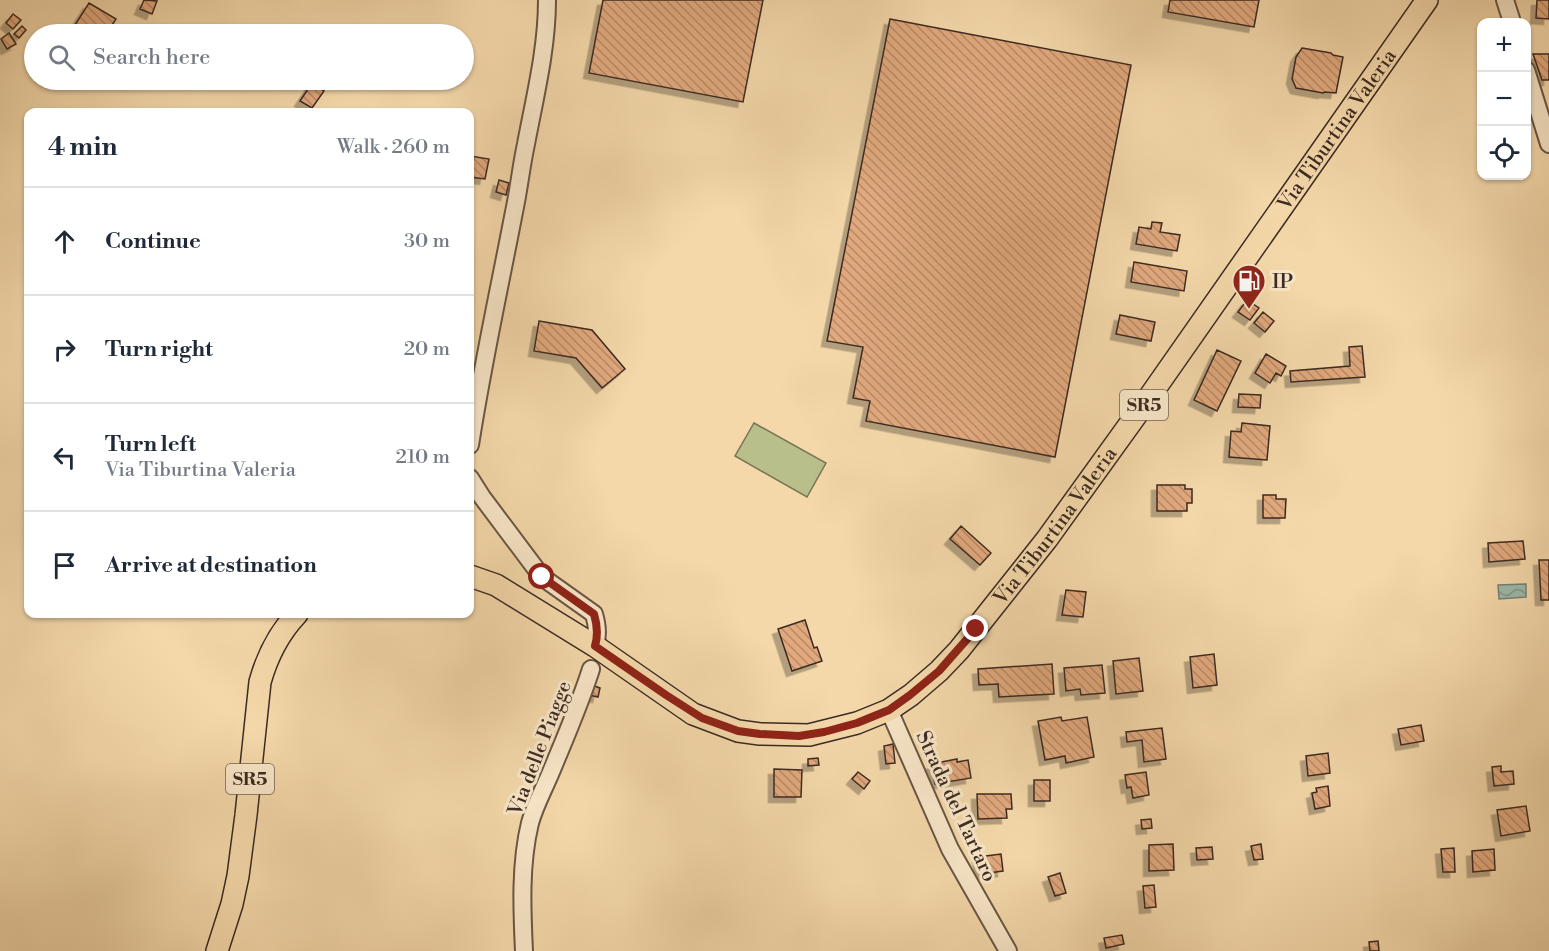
<!DOCTYPE html>
<meta charset="utf-8">
<style>
:root{--surface:#fff;--page:#f6f6f7;--text:#1f2937;--muted:#747a83;--line:#e0e1e3}
body{margin:0;font-family:"Libre Bodoni",serif;background:var(--page);color:var(--text)}
.controls{position:absolute;right:18px;top:18px;display:grid;overflow:hidden;border-radius:12px;box-shadow:0 2px 4px #0004}
.controls button{width:54px;height:54px;display:grid;place-items:center;padding:0;border:0;border-bottom:2px solid var(--line);background:var(--surface);color:var(--text);font:30px sans-serif}
.stop{position:absolute;width:18px;height:18px;margin:-14px;border:4px solid #8f2418;border-radius:50%;background:#fff}
.stop.end{background:#8f2418;border-color:#fff;box-shadow:0 2px 6px #0008}
.list{margin:0;padding:0;list-style:none}
h2{display:flex;justify-content:space-between;align-items:center;height:78px;margin:0;padding:0 24px;font-size:26px}
h2 small{font-size:20px;font-weight:400;color:var(--muted)}
.list li{display:grid;grid-template-columns:39px 1fr auto;gap:18px;align-items:center;box-sizing:border-box;height:108px;padding:0 24px;border-top:2px solid var(--line)}
.list b{display:block;font-size:22px;white-space:nowrap}
.list p{margin:0;font-size:20px;white-space:nowrap;color:var(--muted)}
.list em{font-size:20px;font-style:normal;color:var(--muted)}
.icon{flex:none;width:33px;height:33px;fill:none;stroke:currentColor;stroke-width:2;stroke-linecap:round;stroke-linejoin:round}
.map{position:relative;flex:none;width:1549px;height:951px;overflow:hidden}
.search{position:absolute;background:var(--surface);box-shadow:0 2px 4px #0004;left:24px;top:24px;width:450px;height:66px;display:flex;align-items:center;gap:15px;box-sizing:border-box;padding:0 21px;border-radius:33px;color:var(--muted);font-size:22px}
.panel{position:absolute;background:var(--surface);box-shadow:0 2px 4px #0004;left:24px;top:108px;width:450px;height:510px;border-radius:12px}
.map>svg:first-child{display:block}
.garden{fill:#b8bf8b;stroke:#7a7457;stroke-width:1.5}
.water{fill:url(#water-waves);stroke:#768075;stroke-width:1.5}
.building{fill:url(#building-back-hatch);stroke:#3c2a23;stroke-width:1.5;filter:url(#shadow)}
.lines{fill:none;stroke-linecap:round;stroke-linejoin:round}
.minor-casing{stroke:#6a5645;stroke-width:20}
.major-casing{stroke:#3c2a23;stroke-width:24}
.minor{stroke:#f8e6c8;stroke-width:16}
.major{stroke:#f4d8aa;stroke-width:21}
.route{stroke:#8f2418;stroke-width:8}
.labels{text-anchor:middle;stroke-width:6;stroke-linejoin:round;paint-order:stroke}
.shield{fill:#f8e6c8;stroke:#746254;stroke-width:1.5}
.shield-label{font-size:18px;font-weight:bold;fill:#3c2a23}
.street-label{font-size:20px;fill:#3c2a23;stroke:#f8e6c8}
.poi-label{font-size:20px;fill:#3c2a23;stroke:#f8e6c8;text-anchor:start}
</style>
<div class="map">
<svg width="1549" height="951" viewBox="0 0 1549 951">
<defs>
<pattern id="water-waves" width="16" height="10" patternUnits="userSpaceOnUse" patternTransform="scale(1.5)"><rect width="16" height="10" fill="#9cb9ab"/><path d="M0 5q4-4 8 0t8 0" fill="none" stroke="#80978b"/></pattern>
<pattern id="building-back-hatch" width="6" height="6" patternUnits="userSpaceOnUse" patternTransform="scale(1.5)"><rect width="6" height="6" fill="#e1a97d"/><path d="M-1 5l2 2M0 0l6 6M5-1l2 2" fill="none" stroke="#b88a66"/></pattern>
<filter id="shadow"><feDropShadow dx="-5.5" dy="5.5" stdDeviation="0" flood-color="#0004"/></filter>
</defs>
<rect width="100%" height="100%" fill="#f4d8aa"/>
<filter id="stains"><feTurbulence type="fractalNoise" baseFrequency=".00333" numOctaves="4"/><feColorMatrix values="0 0 0 0 .2 0 0 0 0 .09 0 0 0 0 .02 0 0 0 .5 -.17"/></filter>
<radialGradient id="worn" r=".72"><stop offset=".6" stop-color="#630" stop-opacity="0"/><stop offset="1" stop-color="#630" stop-opacity=".3"/></radialGradient>
<path class="garden" d="M 754,423 L 826,463 L 807,497 L 735,456 Z"/>
<path class="water" d="M 1526,584 L 1526,597 L 1499,599 L 1498,585 Z"/>
<path class="building" d="M 144,0 L 157,1 L 152,14 L 140,9 Z
M 603,0 L 763,0 L 743,102 L 589,73 Z
M 1170,0 L 1259,0 L 1254,27 L 1168,12 Z
M 1537,0 L 1549,0 L 1549,19 L 1536,18 Z
M 89,3 L 116,19 L 107,33 L 110,34 L 83,34 L 73,28 Z
M 13,14 L 21,20 L 13,29 L 6,23 Z
M 890,19 L 1131,65 L 1055,457 L 866,421 L 870,401 L 853,398 L 863,347 L 827,341 Z
M 22,26 L 26,30 L 19,38 L 14,34 Z
M 9,33 L 16,44 L 7,49 L 1,39 Z
M 1302,48 L 1331,53 L 1333,55 L 1343,57 L 1336,93 L 1325,92 L 1323,93 L 1296,88 L 1292,79 L 1296,57 Z
M 1533,54 L 1549,54 L 1549,80 L 1542,80 Z
M 312,83 L 324,91 L 312,108 L 300,101 Z
M 470,156 L 489,159 L 485,179 L 470,177 Z
M 499,180 L 509,183 L 506,195 L 496,192 Z
M 1152,222 L 1162,223 L 1160,232 L 1180,235 L 1177,251 L 1136,244 L 1139,227 L 1151,229 Z
M 1134,262 L 1187,271 L 1184,291 L 1131,282 Z
M 1247,300 L 1259,308 L 1250,320 L 1238,312 Z
M 1263,312 L 1274,321 L 1265,332 L 1254,323 Z
M 1120,315 L 1155,322 L 1151,341 L 1116,334 Z
M 539,321 L 592,330 L 625,369 L 602,388 L 576,358 L 534,351 Z
M 1362,346 L 1365,377 L 1291,382 L 1290,371 L 1350,366 L 1349,347 Z
M 1217,350 L 1241,361 L 1217,411 L 1194,400 Z
M 1266,354 L 1286,366 L 1281,376 L 1276,373 L 1270,383 L 1255,373 Z
M 1239,394 L 1261,395 L 1260,408 L 1238,407 Z
M 1242,423 L 1270,426 L 1267,460 L 1229,457 L 1231,431 L 1241,432 Z
M 1157,485 L 1185,485 L 1185,489 L 1192,489 L 1192,503 L 1187,503 L 1187,511 L 1157,511 Z
M 1263,495 L 1276,495 L 1276,499 L 1286,499 L 1285,518 L 1263,518 Z
M 961,526 L 991,553 L 980,565 L 950,539 Z
M 1523,541 L 1525,559 L 1489,562 L 1488,543 Z
M 1539,560 L 1549,560 L 1549,600 L 1541,600 Z
M 1066,590 L 1086,592 L 1083,617 L 1062,615 Z
M 805,620 L 814,648 L 817,647 L 822,661 L 792,671 L 778,629 Z
M 1214,654 L 1217,685 L 1193,688 L 1190,657 Z
M 1139,658 L 1143,691 L 1116,694 L 1113,661 Z
M 1052,664 L 1054,694 L 999,697 L 998,684 L 979,685 L 978,669 Z
M 1102,665 L 1105,693 L 1081,695 L 1080,689 L 1066,691 L 1064,668 Z
M 592,685 L 600,688 L 598,697 L 589,695 Z
M 1061,717 L 1062,721 L 1087,717 L 1094,757 L 1066,763 L 1065,756 L 1045,760 L 1038,721 Z
M 1421,725 L 1424,741 L 1401,745 L 1398,729 Z
M 1162,728 L 1166,759 L 1144,762 L 1142,740 L 1127,742 L 1126,732 Z
M 893,744 L 895,763 L 886,764 L 884,746 Z
M 1328,753 L 1330,773 L 1308,776 L 1306,756 Z
M 818,758 L 819,765 L 808,766 L 808,759 Z
M 957,759 L 957,762 L 968,760 L 971,778 L 935,784 L 931,764 Z
M 1501,766 L 1501,772 L 1513,771 L 1514,784 L 1494,786 L 1492,767 Z
M 774,769 L 802,770 L 801,797 L 774,797 Z
M 858,772 L 870,781 L 864,789 L 852,779 Z
M 1146,772 L 1149,795 L 1133,798 L 1131,787 L 1127,788 L 1125,775 Z
M 1034,780 L 1050,780 L 1050,801 L 1034,801 Z
M 1328,786 L 1330,806 L 1315,809 L 1312,793 L 1317,792 L 1316,788 Z
M 977,794 L 1011,794 L 1012,809 L 1006,809 L 1007,818 L 978,819 Z
M 1526,806 L 1530,831 L 1501,836 L 1497,810 Z
M 1151,819 L 1152,828 L 1142,829 L 1141,820 Z
M 1173,844 L 1174,870 L 1149,871 L 1149,845 Z
M 1261,844 L 1263,859 L 1254,860 L 1251,846 Z
M 1212,847 L 1213,859 L 1197,860 L 1196,848 Z
M 1454,848 L 1455,872 L 1443,872 L 1441,849 Z
M 1494,849 L 1495,870 L 1473,872 L 1472,851 Z
M 1001,854 L 1003,871 L 981,874 L 978,857 Z
M 1060,873 L 1066,893 L 1055,896 L 1048,877 Z
M 1154,885 L 1156,907 L 1145,908 L 1143,886 Z
M 1122,935 L 1124,944 L 1106,948 L 1104,938 Z
M 1378,941 L 1379,951 L 1370,951 L 1369,942 Z"/>
<g class="lines">
<g class="minor-casing">
<path id="minor" d="M 1505,0 L 1512,22
M 1526,70 L 1549,144
M 470,445 C 482,367 499,290 514,212 C 519,189 521,167 526,144 C 535,96 547,49 547,0
M 470,478 L 482,497 L 542,577 L 594,614 C 597,624 598,636 595,646
M 889,710 L 950,849 L 1008,951
M 524,951 C 522,909 520,864 530,823 C 535,805 544,789 551,772 C 565,738 580,704 591,669"/>
</g>
<g class="major-casing">
<g id="major">
<path id="s1" d="M 470,576 L 496,585 L 595,646 L 693,714 L 738,731 L 760,734 L 809,735 L 857,723 L 889,710 L 911,695 L 939,671 L 959,650 L 1047,539 L 1150,396 L 1427,0"/>
<path d="M 217,951 L 232,904 L 238,876 L 246,815 L 260,682 C 267,657 279,633 297,614"/>
</g>
</g>
<use href="#minor" class="minor"/>
<use href="#major" class="major"/>
</g>
<g class="lines">
<path class="route" d="M 542,577 L 594,614 C 597,624 598,636 595,646 L 666,695 L 702,718 L 738,731 L 760,734 L 799,736 L 824,732 L 857,723 L 889,710 L 910,695 L 939,671 L 976,629"/>
</g>
<defs>
<g id="fuel-pin" transform="scale(1.725)"><path d="M0 17L-7.5 6A9.5 9.5 0 1 1 7.5 6Z" fill="#8f2418" stroke="#f8e6c8"/><path d="M-5.5-6h7V0h2V4h1.3V-2.5L3-4.5l.8-.8L6-3V5H2.5V1h-1V6h-7ZM-4.2-4.7v3.2H.2V-4.7Z" fill="#fff"/></g>
</defs>
<g fill-rule="evenodd">
<use href="#fuel-pin" x="1249" y="281"/>
</g>
<g class="labels">
<g class="shield">
<rect x="1120" y="390" width="48" height="30" rx="4.5"/>
<rect x="226" y="764" width="48" height="30" rx="4.5"/>
</g>
<g class="shield-label">
<text x="1144" y="411">SR5</text>
<text x="250" y="785">SR5</text>
</g>
<g class="street-label">
<text dy="7" stroke="none"><textPath href="#s1" startOffset="1202">Via Tiburtina Valeria</textPath></text>
<text dy="7" stroke="none"><textPath href="#s1" startOffset="716">Via Tiburtina Valeria</textPath></text>
<text transform="translate(539 748) rotate(-69)" y="7">Via delle Piagge</text>
<text transform="translate(957 806) rotate(65)" y="7">Strada del Tartaro</text>
</g>
<g class="poi-label">
<text x="1272" y="288">IP</text>
</g>
</g>
<rect width="100%" height="100%" filter="url(#stains)"/>
<rect width="100%" height="100%" fill="url(#worn)"/>
</svg>
<div class="controls">
<button>+</button>
<button>−</button>
<button><svg class="icon" aria-label="locate" viewBox="0 0 24 24"><circle cx="12" cy="12" r="6"/><path d="M12 2v4M12 18v4M2 12h4M18 12h4"/></svg></button>
</div>
<div class="stop" style="left:542px;top:577px"></div>
<div class="stop end" style="left:976px;top:629px"></div>
<div class="search"><svg class="icon" aria-label="search" viewBox="0 0 24 24"><circle cx="10" cy="10" r="6"/><path d="M15 15l6 6"/></svg>Search here</div>
<section class="panel">
<h2>4 min<small>Walk · 260 m</small></h2>
<ul class="list">
<li><svg class="icon" aria-label="ahead" viewBox="0 0 24 24"><path d="M12 20V5M6 11l6-6 6 6"/></svg><div><b>Continue</b></div><em>30 m</em></li>
<li><svg class="icon" aria-label="right" viewBox="0 0 24 24"><path d="M7 20v-9h11M14 6l5 5-5 5"/></svg><div><b>Turn right</b></div><em>20 m</em></li>
<li><svg class="icon" aria-label="left" viewBox="0 0 24 24"><path d="M17 20v-9H6M10 6l-5 5 5 5"/></svg><div><b>Turn left</b><p>Via Tiburtina Valeria</p></div><em>210 m</em></li>
<li><svg class="icon" aria-label="arrive" viewBox="0 0 24 24"><path d="M6 21V4h12l-3 4 3 4H6"/></svg><div><b>Arrive at destination</b></div></li>
</ul>
</section>
</div>
